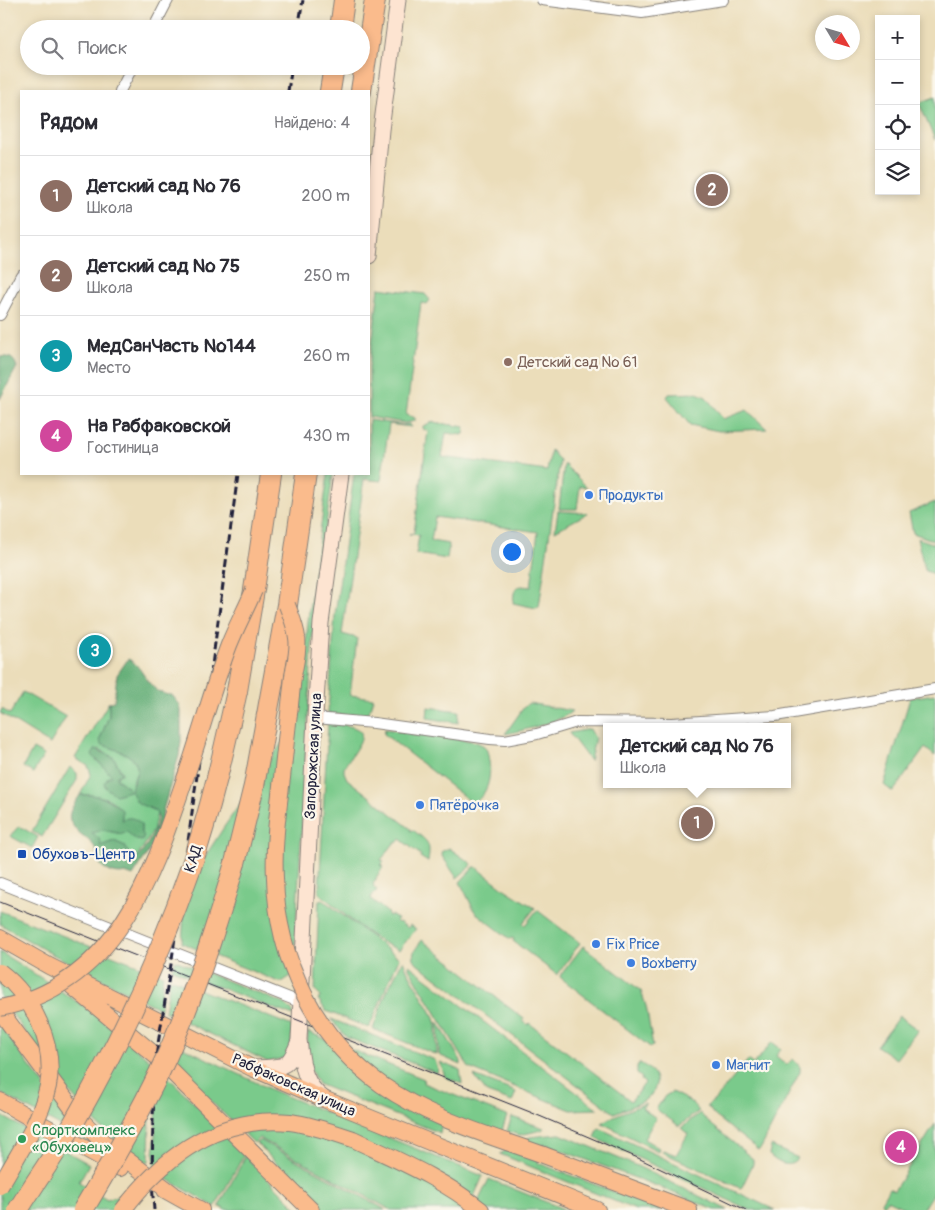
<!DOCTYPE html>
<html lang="ru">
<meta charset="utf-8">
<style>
:root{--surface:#fff;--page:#f7f7f7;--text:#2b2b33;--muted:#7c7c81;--line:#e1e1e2;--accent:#0f766e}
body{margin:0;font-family:Pangolin,sans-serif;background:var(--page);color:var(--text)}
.controls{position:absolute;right:15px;top:15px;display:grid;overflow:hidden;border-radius:0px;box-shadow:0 2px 8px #0003}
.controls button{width:45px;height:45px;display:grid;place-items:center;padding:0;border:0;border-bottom:1px solid var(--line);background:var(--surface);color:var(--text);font:25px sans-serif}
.compass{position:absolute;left:815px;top:15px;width:45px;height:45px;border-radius:50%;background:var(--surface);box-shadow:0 2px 8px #0003;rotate:128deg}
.you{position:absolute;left:511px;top:551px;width:18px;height:18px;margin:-12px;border:4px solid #fff;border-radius:50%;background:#1a73e8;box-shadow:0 0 0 8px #1a73e833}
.badge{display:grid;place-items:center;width:32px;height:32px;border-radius:50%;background:var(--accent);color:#fff;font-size:16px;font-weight:700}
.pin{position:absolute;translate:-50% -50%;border:2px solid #fff;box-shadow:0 1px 5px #0006}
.popup{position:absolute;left:603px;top:723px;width:188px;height:65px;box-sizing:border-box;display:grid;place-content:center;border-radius:0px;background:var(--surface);filter:drop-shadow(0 1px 4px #0005);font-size:16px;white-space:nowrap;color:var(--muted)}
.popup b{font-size:19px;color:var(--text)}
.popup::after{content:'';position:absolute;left:50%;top:100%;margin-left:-10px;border:10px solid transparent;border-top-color:var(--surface)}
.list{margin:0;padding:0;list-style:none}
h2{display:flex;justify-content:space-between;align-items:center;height:65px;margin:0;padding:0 20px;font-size:21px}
h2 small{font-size:16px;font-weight:400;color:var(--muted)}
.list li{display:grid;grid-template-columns:32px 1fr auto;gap:15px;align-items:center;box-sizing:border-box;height:80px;padding:0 20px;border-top:1px solid var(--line)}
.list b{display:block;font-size:19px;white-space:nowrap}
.list p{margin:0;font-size:16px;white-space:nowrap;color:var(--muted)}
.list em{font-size:16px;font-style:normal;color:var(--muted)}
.icon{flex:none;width:28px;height:28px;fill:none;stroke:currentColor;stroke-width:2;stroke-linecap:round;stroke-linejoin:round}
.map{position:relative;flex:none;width:935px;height:1210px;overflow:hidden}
.search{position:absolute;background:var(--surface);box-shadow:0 2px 8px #0003;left:20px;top:20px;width:350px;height:55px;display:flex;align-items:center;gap:12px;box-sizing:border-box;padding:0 18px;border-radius:28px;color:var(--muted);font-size:19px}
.panel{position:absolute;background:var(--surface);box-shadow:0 2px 8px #0003;left:20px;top:90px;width:350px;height:385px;border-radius:0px}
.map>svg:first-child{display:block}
.green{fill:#7aca8b;stroke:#4e7663;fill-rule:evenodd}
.forest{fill:#63ae77;stroke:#426859}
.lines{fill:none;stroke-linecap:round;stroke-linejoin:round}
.street-casing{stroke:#86807a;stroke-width:12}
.secondary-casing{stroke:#86807a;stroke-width:17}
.primary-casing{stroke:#86807a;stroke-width:18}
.highway-casing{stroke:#86807a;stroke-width:22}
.street{stroke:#fff;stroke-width:10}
.secondary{stroke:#fde4d1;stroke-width:15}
.primary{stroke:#fabb8c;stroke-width:16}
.highway{stroke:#fabb8c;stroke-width:20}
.tram{stroke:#22223b;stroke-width:1}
.rail{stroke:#22223b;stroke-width:3;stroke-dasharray:8 4;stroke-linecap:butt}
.primary-bridge-casing{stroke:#86807a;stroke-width:18;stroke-linecap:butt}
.highway-bridge-casing{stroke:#86807a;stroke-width:22;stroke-linecap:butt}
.primary-bridge{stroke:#fabb8c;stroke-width:16}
.highway-bridge{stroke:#fabb8c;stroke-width:20}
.education-dot{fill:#8d6e63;stroke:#fbf7ec;stroke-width:2}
.shop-dot{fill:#3f7fe0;stroke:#fbf7ec;stroke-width:2}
.transit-dot{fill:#1a4fb4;stroke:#fbf7ec;stroke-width:2}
.leisure-dot{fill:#2e9e5b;stroke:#fbf7ec;stroke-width:2}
.labels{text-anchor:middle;stroke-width:4.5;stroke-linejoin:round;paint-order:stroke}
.education-label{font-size:15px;fill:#785e54;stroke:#fbf7ec;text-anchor:start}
.shop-label{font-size:15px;fill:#366cbe;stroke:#fbf7ec;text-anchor:start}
.street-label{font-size:15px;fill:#22223b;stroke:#fbf7ec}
.transit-label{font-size:15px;fill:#164399;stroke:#fbf7ec;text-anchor:start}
.leisure-label{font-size:15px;fill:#27864d;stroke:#fbf7ec;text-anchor:start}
</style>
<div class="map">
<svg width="935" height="1210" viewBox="0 0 935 1210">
<rect width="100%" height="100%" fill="#fbf7ec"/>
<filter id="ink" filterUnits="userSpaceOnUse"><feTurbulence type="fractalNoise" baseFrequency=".02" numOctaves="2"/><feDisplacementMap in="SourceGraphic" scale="10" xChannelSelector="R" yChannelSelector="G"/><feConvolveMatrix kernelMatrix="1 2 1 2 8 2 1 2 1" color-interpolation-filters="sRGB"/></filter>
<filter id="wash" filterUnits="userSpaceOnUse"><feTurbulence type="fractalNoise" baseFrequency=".0096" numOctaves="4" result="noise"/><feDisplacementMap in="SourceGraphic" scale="20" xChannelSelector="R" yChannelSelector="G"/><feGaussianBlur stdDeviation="1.12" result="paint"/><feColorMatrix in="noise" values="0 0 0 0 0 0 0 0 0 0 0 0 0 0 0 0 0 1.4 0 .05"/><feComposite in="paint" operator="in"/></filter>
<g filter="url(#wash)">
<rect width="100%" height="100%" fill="#ebddba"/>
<path class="green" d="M 935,97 L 935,140 L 919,103 Z
M 379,288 L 425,294 L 430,300 L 427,304 L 421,303 L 406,415 L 415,418 L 415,421 L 405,423 L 369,417 L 369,367 Z
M 697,393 L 706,397 L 723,419 L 747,410 L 767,429 L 719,431 L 690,425 L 667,397 L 669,394 Z
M 369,420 L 404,425 L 409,424 L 411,427 L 389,424 L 381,481 L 364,479 L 342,634 L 357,638 L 350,695 L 373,698 L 372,706 L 366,715 L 354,717 L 328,713 L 335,615 L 354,474 L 369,474 Z
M 432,422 L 465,427 L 464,434 L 462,435 L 446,433 L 442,457 L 547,471 L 551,450 L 560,461 L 539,607 L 536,608 L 513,603 L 514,593 L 517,587 L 521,586 L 531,587 L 538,532 L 435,517 L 431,541 L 449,544 L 447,559 L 416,554 L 419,535 L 409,534 L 414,533 L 428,431 L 423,429 L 423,426 Z
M 564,464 L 587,487 L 580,486 L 577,509 L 559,509 Z
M 328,474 L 333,474 L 314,613 L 295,945 L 297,972 L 282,982 L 279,982 L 182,943 L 186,886 L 224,827 L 299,718 L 309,611 Z
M 935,502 L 935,541 L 913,533 L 909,513 Z
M 558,511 L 588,513 L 555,531 Z
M 917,538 L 935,544 L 935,574 L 925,571 Z
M 23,692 L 66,717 L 50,744 L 0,713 L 2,709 L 10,714 Z
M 935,694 L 935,756 L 925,748 L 893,792 L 884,785 L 910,698 Z
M 109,702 L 109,716 L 100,739 L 101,744 C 112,749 135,752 137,767 C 138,772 134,778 132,783 L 148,808 L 155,811 L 157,813 L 153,831 L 136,859 L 130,857 L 125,846 L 114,841 L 99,847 L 92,833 L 103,830 L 122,834 L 127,832 L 141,832 L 141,824 L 122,821 C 123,798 98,794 80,795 L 91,774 L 88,766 L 75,758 ZM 99,749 L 114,758 L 122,773 L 117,775 L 117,779 L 129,788 L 123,792 L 111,773 L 96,760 Z
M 529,703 L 572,711 C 561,722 521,731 505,734 L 524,707 Z
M 428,707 L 459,711 L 458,723 L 427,718 Z
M 328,722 C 374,729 366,733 344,767 L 344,772 L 347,779 L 411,829 L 410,831 L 413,830 C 428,842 431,842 428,862 L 420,857 L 421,855 L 400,839 L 397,843 L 395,842 L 381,860 L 384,862 L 381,865 L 383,867 L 373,884 L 374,885 L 373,887 L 377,890 L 371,897 L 372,900 L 388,913 L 387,914 L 389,916 L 391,915 L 397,919 L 396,921 L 398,923 L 399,922 L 408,928 L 410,925 L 416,929 L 399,950 C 369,939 344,913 319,893 Z
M 385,729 L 473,741 C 476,742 481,744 484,746 C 488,750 488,756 489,761 C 491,776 489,790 477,801 L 472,802 L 467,799 L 384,734 Z
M 590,729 L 595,738 L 590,761 L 569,733 Z
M 33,749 L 44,755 L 33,773 L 23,767 Z
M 70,767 L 77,773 L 77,780 L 42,837 L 32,831 Z
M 19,826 L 38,837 L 32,848 L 10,836 Z
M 449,848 L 472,864 L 470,867 L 457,878 L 442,856 L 441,852 Z
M 474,867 L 476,867 L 506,890 L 535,908 L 523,923 L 525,925 L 537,910 L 580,943 L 558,974 L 556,974 L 513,941 L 514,939 L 512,938 L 510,939 L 475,912 L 460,882 Z
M 323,900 L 399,958 L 369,1028 L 326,1011 L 318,999 L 321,997 L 315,991 L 319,901 Z
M 0,911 L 163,975 L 160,1009 L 50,953 L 0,924 Z
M 422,940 L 524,1019 L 523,1021 L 528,1025 L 529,1023 L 631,1101 L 645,1083 L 641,1080 L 642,1078 L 637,1074 L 637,1067 L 640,1063 C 650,1069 661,1076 654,1090 C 652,1093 650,1097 647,1099 C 637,1105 624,1109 614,1113 L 417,963 C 409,954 416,949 422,940 Z
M 583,946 L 641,991 L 646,1006 L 653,1046 L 650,1047 L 561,978 L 560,976 Z
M 0,952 L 41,978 L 94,1013 L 151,1061 L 149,1161 L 143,1163 L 130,1153 L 97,1124 L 65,1087 L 0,997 Z
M 175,960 L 285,1004 L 293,1012 L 293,1016 L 172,969 Z
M 403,960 L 407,970 L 433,1015 L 436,1025 L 437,1055 L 373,1029 L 386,993 Z
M 409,965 L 598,1109 L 571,1110 L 469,1068 L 409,968 Z
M 170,978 L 292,1026 L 291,1049 L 288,1057 L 268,1062 L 165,1012 Z
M 899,1016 L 918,1030 L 896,1059 L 877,1046 Z
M 331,1019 L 435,1060 L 438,1069 L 437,1073 L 346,1037 Z
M 438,1022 L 461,1061 L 461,1065 L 439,1055 Z
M 0,1025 L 31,1068 L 80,1130 L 98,1147 L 0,1093 Z
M 308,1032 L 424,1079 L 423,1083 L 507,1116 L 498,1142 L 442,1122 L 440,1133 L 318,1084 L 306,1061 Z
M 168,1040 L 274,1091 L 483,1176 L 468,1210 L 391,1210 L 259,1138 L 254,1143 L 163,1055 Z
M 772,1042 L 781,1049 L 776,1056 L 787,1065 L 793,1059 L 800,1067 L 800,1072 L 761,1148 L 758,1150 L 714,1115 L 707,1106 L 716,1099 L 748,1060 L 754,1064 Z
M 440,1062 L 460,1070 L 462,1084 L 445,1077 Z
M 159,1068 L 245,1153 L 215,1207 L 157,1173 L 154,1156 Z
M 474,1076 L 516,1092 L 512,1102 L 487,1093 Z
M 672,1092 L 691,1102 L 699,1111 L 679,1126 L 656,1109 L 665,1096 Z
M 646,1103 L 642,1108 L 656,1118 L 644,1139 L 659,1148 L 658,1151 L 602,1123 L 614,1116 Z
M 700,1113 L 707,1121 L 753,1159 L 753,1164 L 742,1187 L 740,1188 L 662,1152 L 663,1150 L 676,1155 L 688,1134 L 681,1128 Z
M 0,1115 L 89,1164 L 79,1182 L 107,1199 L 120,1195 L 125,1198 L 116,1210 L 0,1210 Z
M 512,1117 L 544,1128 L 542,1130 L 520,1135 L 507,1131 Z
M 935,1124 L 935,1190 L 922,1210 L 908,1210 L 887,1200 L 883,1205 L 882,1204 L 881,1202 L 889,1188 L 894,1191 Z
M 599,1128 L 775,1210 L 750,1210 L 595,1138 Z
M 560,1134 L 637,1166 L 728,1210 L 715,1210 L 657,1186 L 544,1144 L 538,1163 L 662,1210 L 636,1210 L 500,1154 L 530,1137 Z
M 260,1140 L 386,1210 L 323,1210 L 256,1143 Z
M 771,1146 L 798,1158 C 790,1170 778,1163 769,1155 Z
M 246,1155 L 248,1159 L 299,1210 L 226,1210 L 219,1206 Z
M 489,1179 L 566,1210 L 474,1210 Z"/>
<path class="forest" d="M 0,357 C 10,356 14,358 17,367 L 0,399 Z
M 128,659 C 145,666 146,694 172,695 L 180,705 L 181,711 L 181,742 L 179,756 L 163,810 L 162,822 L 154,843 L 133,876 L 125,873 C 117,876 105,871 100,864 C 97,859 98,852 94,846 C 87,837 74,832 70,820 C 67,812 76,802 80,795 C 98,794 109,798 122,810 L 122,820 C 130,816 135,818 141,824 L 141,832 L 144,836 L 142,841 L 136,840 L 127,832 L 122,834 L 103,830 L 92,833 L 99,838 L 101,842 L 100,846 L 114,841 L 125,846 L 130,857 L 136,859 C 144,853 161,823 157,814 C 154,807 142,807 137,802 C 135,799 133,794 131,791 C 132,784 135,778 137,772 C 140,754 112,749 101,744 L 100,739 L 109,716 L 109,702 L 114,701 L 117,675 Z
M 96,749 L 114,758 L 122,774 L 117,775 L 117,779 L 129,788 L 129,791 L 116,795 L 106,788 L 104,783 L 108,777 L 112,776 L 92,755 Z"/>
</g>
<g filter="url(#ink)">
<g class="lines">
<g class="street-casing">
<path id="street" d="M 542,0 L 642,13 L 723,0
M 153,29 L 168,0
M 120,91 L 133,66
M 0,315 L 21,275
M 315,718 L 374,723 L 490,739 L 505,740 L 537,734 L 577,722 L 672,723 L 775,716 L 935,689
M 0,883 L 302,1003"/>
</g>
<g class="secondary-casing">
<path id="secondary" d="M 369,256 L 381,130 L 398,0
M 252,1068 C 283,1066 287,1072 299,1041
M 323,1098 C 303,1083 302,1063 299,1040 L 315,718 L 321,623 L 341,474"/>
</g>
<g class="primary-casing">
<path id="primary" d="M 0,938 L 49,966 L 252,1068 L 326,1100 L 597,1210
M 72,986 L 156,1056 L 311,1210
M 0,1011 L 82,1121 L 104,1143 L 173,1194
M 0,1101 L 120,1168
M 353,1139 C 397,1160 443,1179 481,1210
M 541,1154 L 689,1210
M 165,1190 L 201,1210"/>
</g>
<g class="highway-casing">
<path id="highway" d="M 340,29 L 344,0
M 330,91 L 334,66
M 361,91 L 375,0
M 237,691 L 254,590 L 271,474
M 235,863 L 254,786 L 287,605 L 306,474"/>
</g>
<use href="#street" class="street"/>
<use href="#secondary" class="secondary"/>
<use href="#primary" class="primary"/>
<use href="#highway" class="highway"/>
<path class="tram" d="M 0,902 L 530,1112 L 638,1158 L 746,1210"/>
<path class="rail" d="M 298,29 L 303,0
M 288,91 L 292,66
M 154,1210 L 152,1183 L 153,1117 L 156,1056 L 173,952 L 238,474"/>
<g class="primary-bridge-casing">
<path id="primary-bridge" d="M 287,605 C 291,616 296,627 297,638 C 299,649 295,664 293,676 C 290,707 286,738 283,769 C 279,805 273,842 275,878 C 277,959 315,1038 382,1085 C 429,1118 488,1135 541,1154
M 0,972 C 33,997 56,1044 48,1086 C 40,1122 18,1155 0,1186
M 0,1008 C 122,983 155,866 190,764 C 203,725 214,684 229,645 C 236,627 246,609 254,590
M 123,1210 C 164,1156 219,1115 290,1122 C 312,1125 332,1132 353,1139"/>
</g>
<g class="highway-bridge-casing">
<path id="highway-bridge" d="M 18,1210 C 36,1181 56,1153 73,1124 C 120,1042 160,956 191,867 C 211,809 224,750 237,691
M 83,1210 C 110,1165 136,1121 159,1073 C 191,1006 214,934 235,863"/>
</g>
<use href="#primary-bridge" class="primary-bridge"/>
<use href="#highway-bridge" class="highway-bridge"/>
</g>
</g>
<circle class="education-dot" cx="508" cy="362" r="5"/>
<g class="shop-dot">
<circle cx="589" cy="495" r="5"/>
<circle cx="420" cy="805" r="5"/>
<circle cx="596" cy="944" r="5"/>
<circle cx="631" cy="963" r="5"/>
<circle cx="716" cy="1065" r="5"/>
</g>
<rect class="transit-dot" x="17" y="849" width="10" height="10" rx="2.5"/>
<circle class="leisure-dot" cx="22" cy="1139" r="5"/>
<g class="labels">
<g class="education-label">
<text x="518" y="367">Детский сад № 61</text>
</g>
<g class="shop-label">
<text x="599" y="500">Продукты</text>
<text x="430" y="810">Пятёрочка</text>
<text x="606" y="949">Fix Price</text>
<text x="641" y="968">Boxberry</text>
<text x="726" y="1070">Магнит</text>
</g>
<g class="street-label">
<text transform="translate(313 756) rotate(-87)" y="5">Запорожская улица</text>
<text transform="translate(193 859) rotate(-72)" y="5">КАД</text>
<text transform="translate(294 1085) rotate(24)" y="5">Рабфаковская улица</text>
</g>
<g class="transit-label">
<text x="32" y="859">Обуховъ-Центр</text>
</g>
<g class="leisure-label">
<text x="32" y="1135">Спорткомплекс<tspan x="32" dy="17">«Обуховец»</tspan></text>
</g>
</g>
</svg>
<div class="controls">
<button>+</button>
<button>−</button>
<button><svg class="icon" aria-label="locate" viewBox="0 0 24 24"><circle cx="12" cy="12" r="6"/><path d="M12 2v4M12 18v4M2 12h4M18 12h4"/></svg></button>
<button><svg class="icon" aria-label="layers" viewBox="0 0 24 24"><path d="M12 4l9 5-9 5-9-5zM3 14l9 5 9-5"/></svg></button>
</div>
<svg class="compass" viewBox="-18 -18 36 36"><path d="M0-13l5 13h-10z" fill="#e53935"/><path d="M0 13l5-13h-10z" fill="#7c7c81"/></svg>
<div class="you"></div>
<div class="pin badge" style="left:697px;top:823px;background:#8d6e63">1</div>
<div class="popup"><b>Детский сад № 76</b>Школа</div>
<div class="pin badge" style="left:712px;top:190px;background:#8d6e63">2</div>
<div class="pin badge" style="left:95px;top:651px;background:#0f9aa8">3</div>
<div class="pin badge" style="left:901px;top:1147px;background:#d1479c">4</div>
<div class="search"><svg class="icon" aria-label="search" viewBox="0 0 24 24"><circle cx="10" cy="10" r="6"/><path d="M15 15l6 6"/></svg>Поиск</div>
<section class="panel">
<h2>Рядом<small>Найдено: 4</small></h2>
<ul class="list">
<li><span class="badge" style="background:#8d6e63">1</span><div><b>Детский сад № 76</b><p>Школа</p></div><em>200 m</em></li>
<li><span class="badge" style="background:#8d6e63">2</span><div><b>Детский сад № 75</b><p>Школа</p></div><em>250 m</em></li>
<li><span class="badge" style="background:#0f9aa8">3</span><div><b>МедСанЧасть №144</b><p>Место</p></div><em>260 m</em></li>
<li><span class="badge" style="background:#d1479c">4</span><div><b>На Рабфаковской</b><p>Гостиница</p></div><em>430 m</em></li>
</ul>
</section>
</div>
